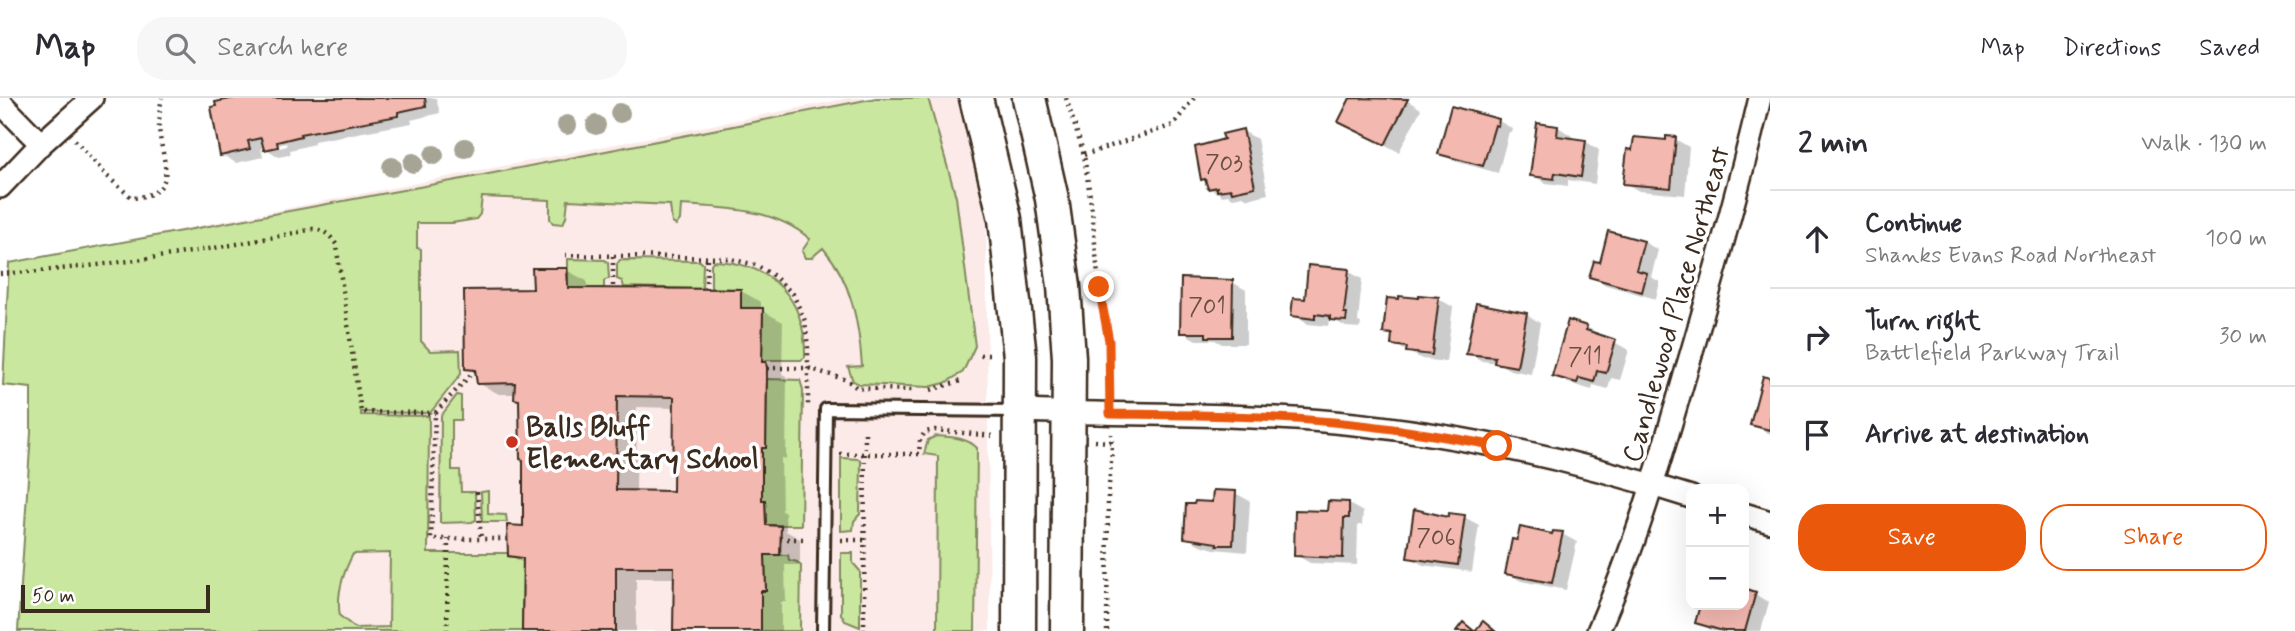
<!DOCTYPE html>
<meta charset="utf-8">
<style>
:root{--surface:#fff;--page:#f7f7f7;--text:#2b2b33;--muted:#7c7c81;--line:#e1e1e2;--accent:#ea580c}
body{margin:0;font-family:Mynerve,sans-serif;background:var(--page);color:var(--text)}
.controls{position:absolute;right:21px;bottom:21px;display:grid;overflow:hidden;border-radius:14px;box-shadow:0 7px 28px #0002}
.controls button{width:63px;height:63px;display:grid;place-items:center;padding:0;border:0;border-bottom:2px solid var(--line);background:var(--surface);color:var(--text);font:35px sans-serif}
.scale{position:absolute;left:21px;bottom:18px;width:189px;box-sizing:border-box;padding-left:7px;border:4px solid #3b2a1e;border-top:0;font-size:19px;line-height:24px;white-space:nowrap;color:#3b2a1e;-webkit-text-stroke:5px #fff;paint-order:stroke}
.stop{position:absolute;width:21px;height:21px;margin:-16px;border:5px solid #ea580c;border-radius:50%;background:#fff}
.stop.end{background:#ea580c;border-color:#fff;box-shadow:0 2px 7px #0008}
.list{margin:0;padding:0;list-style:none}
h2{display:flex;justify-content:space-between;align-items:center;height:91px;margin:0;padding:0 28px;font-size:30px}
h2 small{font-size:23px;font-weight:400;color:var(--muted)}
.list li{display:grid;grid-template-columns:46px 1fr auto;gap:21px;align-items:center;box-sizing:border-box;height:98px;padding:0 28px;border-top:2px solid var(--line)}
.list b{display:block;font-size:26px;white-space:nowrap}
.list p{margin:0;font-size:23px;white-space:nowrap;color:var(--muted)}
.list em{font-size:23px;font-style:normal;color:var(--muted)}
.actions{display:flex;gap:14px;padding:21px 28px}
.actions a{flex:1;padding:16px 0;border:2px solid var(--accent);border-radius:28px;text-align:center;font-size:24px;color:var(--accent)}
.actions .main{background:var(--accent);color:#fff}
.icon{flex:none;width:38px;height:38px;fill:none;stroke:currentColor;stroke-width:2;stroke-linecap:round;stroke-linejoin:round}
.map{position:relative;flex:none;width:1770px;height:533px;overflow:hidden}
header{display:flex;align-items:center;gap:42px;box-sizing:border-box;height:98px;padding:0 35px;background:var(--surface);border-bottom:2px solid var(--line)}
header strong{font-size:33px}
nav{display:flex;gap:38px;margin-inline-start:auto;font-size:24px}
.search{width:490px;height:63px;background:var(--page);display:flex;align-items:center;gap:18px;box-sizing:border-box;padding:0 24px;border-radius:28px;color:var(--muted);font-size:26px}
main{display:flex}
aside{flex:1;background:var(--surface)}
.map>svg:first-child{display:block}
.built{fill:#fbeae7}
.green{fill:#c9e79f;stroke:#82885e;stroke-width:2;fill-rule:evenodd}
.shadow{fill:#0003;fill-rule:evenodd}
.building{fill:#f3b8b0;stroke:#3b2a1e;stroke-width:2;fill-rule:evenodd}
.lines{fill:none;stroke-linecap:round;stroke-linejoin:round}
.lane-casing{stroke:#3b2a1e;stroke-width:16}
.street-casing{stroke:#3b2a1e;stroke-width:26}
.secondary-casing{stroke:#3b2a1e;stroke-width:37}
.path{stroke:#3b2a1e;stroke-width:4.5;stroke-dasharray:2 5;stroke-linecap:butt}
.lane{stroke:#fff;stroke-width:10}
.street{stroke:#fff;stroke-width:21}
.secondary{stroke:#fff;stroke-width:32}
.tree{fill:#a6a495}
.route{stroke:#ea580c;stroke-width:9}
.poi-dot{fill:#c8321e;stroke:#fff;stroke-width:2.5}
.labels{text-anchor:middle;stroke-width:7;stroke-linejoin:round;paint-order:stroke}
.number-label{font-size:24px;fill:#694e42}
.street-label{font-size:28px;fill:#3b2a1e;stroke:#fff}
.poi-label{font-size:28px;font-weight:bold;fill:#3b2a1e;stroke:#fff;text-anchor:start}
</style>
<header>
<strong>Map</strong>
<div class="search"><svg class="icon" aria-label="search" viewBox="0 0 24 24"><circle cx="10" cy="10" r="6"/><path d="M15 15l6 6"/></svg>Search here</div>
<nav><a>Map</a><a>Directions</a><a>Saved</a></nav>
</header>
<main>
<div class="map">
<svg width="1770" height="533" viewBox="0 0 1770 533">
<rect width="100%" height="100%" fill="#fff"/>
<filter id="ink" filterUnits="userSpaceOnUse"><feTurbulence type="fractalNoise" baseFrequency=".0143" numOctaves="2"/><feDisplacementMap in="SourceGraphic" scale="14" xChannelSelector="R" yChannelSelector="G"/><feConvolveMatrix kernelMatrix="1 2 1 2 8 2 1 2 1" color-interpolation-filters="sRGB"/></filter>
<g filter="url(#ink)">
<path class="built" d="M 849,0 L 961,0 L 986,116 L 990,533 L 18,533 L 56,156 Z"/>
<path class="green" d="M 876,0 L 928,0 L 956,99 L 975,248 L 963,274 L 945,285 L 929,289 L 859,286 L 853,283 L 848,269 L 862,268 C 859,226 852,183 823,150 L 811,160 L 805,160 L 802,153 L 810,141 C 774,110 726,110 681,107 L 680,122 L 676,127 L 672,125 L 670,107 L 568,102 L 566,119 L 563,126 L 553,125 L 550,121 L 550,102 L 482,99 L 480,116 L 476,121 L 452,125 L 417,125 L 417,150 L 421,151 L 421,243 L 430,253 L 460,252 L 461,276 L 430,315 L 361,314 L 361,317 L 429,318 L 428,455 L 508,455 L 508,458 L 523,460 L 522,533 L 18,533 L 31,334 L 31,290 L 3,287 L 9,165 L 473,79 ZM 390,455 L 389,529 L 355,530 L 340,518 C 336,496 343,475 353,456 Z
M 568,161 L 605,162 L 608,165 L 609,180 L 604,183 L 604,190 L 568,190 Z
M 620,162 L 700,163 L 703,166 L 702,191 L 624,189 L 622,183 L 617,181 L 617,166 Z
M 713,163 C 772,165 806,200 805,259 L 801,262 L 767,262 L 766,264 L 762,264 L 763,211 L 741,210 L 741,191 L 711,190 L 711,166 Z
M 767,281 L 800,282 L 803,292 L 801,427 L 766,427 L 765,402 L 762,402 L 762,350 L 766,350 Z
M 457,297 L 461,298 L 461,322 L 452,322 L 452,372 L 460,372 L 461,394 L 475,394 L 476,422 L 472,424 L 440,425 L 441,318 Z
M 936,338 C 950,339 967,339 977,350 L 975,533 L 937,533 L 938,358 L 924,356 L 928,342 Z
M 841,360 L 859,361 L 861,364 L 860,416 L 854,423 L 853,432 L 841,433 Z
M 488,393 L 488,416 L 506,417 L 507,424 L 482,424 L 481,394 Z
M 841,455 L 853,455 L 853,465 L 860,473 L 860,529 L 845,523 L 841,516 Z
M 765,457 L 788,457 L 789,462 L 797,464 L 801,468 L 800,533 L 761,533 L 761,493 L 766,493 Z"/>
<path class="shadow" d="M 239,0 L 436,0 L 440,15 L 411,22 L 412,25 L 314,43 L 314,46 L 290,52 L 291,56 L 279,59 L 265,50 L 261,50 L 263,59 L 236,65 L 222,57 ZM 286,45 L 287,48 L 275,51 L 275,48 Z
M 1352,0 L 1403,0 L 1421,11 L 1399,54 L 1340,24 Z
M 1453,10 L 1499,23 L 1513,31 L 1512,34 L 1509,34 L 1498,75 L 1454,63 L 1440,55 Z
M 1558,29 L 1572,38 L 1571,42 L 1585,43 L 1599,52 L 1595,86 L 1568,82 L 1568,88 L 1546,85 L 1532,77 Z
M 1243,33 L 1257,41 L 1268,96 L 1248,101 L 1243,98 L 1233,100 L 1228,97 L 1223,98 L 1209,90 L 1208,84 L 1203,81 Z
M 1675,41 L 1689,49 L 1685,97 L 1639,93 L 1625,85 L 1667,44 Z
M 1644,144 L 1658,152 L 1651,179 L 1660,184 L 1656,201 L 1606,187 L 1591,178 L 1601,166 Z
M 566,172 L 587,183 L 587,192 L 741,193 L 761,204 L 761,212 L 783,224 L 782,276 L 786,278 L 787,282 L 786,361 L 781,360 L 782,413 L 785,415 L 786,433 L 800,441 L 800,467 L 785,467 L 786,504 L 781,504 L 781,533 L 675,533 L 676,480 L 636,480 L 636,533 L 524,533 L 525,466 L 509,457 L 524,429 L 525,363 L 521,303 L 516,296 L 499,296 L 478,285 L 478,276 L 467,270 L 534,193 ZM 637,309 L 676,310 L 675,394 L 636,394 Z
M 1348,173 L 1362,181 L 1358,224 L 1361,225 L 1360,230 L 1346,229 L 1337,224 L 1329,223 L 1328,228 L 1308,226 L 1293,217 L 1306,202 Z
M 1232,184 L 1246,192 L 1246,246 L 1222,246 L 1215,242 L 1196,242 L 1182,234 Z
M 1439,201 L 1453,209 L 1446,264 L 1422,261 L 1393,246 L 1394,239 L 1385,234 Z
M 1526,216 L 1540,225 L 1531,276 L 1510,272 L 1498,265 L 1482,263 L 1468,255 Z
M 1586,229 L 1629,252 L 1620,282 L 1611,280 L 1608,291 L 1593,287 L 1592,292 L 1568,285 L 1554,277 Z
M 1770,281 L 1770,336 L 1752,327 Z
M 1235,395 L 1250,403 L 1247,454 L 1214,451 L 1200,447 L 1186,439 L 1213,406 Z
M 1349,406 L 1363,414 L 1362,427 L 1358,427 L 1357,467 L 1310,465 L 1296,457 L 1329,414 Z
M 1464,419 L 1479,427 L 1472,474 L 1423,467 L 1409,459 L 1450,421 Z
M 1562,436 L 1577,444 L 1566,492 L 1521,483 L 1507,475 L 1554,438 Z
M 1744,492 L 1769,504 L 1761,533 L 1713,533 L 1697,524 L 1702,507 L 1744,507 Z"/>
<path class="building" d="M 235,0 L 425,0 L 426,8 L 398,14 L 398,18 L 300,36 L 301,38 L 277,44 L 278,49 L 264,52 L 261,40 L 248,43 L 250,51 L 220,58 L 211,9 L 216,8 L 215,4 Z
M 1350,0 L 1408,1 L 1385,47 L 1338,24 Z
M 1451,8 L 1499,21 L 1498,28 L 1495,27 L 1483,68 L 1438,56 Z
M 1537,25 L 1558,28 L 1557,38 L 1586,42 L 1581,79 L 1555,75 L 1554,81 L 1530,78 Z
M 1243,31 L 1255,89 L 1232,94 L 1231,91 L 1217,93 L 1217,89 L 1208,91 L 1205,81 L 1201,82 L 1195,49 L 1224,41 L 1222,36 Z
M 1666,38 L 1676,39 L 1671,90 L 1623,86 L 1627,51 L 1632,52 L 1634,39 L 1666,42 Z
M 1608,133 L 1644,143 L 1636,172 L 1647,175 L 1642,194 L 1589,179 L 1594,163 L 1600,164 Z
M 1308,167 L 1349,171 L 1344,215 L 1347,215 L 1346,223 L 1330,222 L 1330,218 L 1315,216 L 1315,221 L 1291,218 L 1293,200 L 1305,201 Z
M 532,170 L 567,170 L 568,190 L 741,191 L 741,210 L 763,210 L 762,264 L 766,264 L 767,270 L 766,350 L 762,350 L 762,402 L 765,402 L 766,427 L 781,428 L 780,457 L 765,457 L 766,493 L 761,493 L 761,533 L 673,533 L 674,469 L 616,469 L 616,533 L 522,533 L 523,460 L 508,458 L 507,427 L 523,428 L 523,362 L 520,361 L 519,302 L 514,301 L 515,285 L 477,286 L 475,272 L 465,271 L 464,192 L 533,191 ZM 617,298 L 674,299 L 673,393 L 616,392 Z
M 1181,180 L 1233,182 L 1232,239 L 1206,239 L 1206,235 L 1180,235 Z
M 1419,197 L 1439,199 L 1432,257 L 1406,254 L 1407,249 L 1391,247 L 1392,236 L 1383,235 L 1387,200 L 1399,201 L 1399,198 L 1419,200 Z
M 1476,205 L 1527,215 L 1517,269 L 1494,265 L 1495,259 L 1466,256 Z
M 1568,222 L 1587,228 L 1586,232 L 1616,242 L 1606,275 L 1597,273 L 1594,284 L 1579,280 L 1577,285 L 1552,278 Z
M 1763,278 L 1770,280 L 1770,332 L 1750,327 Z
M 1213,392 L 1236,393 L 1233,447 L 1217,447 L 1217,445 L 1184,440 L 1186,406 L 1194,406 L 1195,403 L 1212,404 Z
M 1328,403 L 1349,404 L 1349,420 L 1344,420 L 1343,460 L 1294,458 L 1295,412 L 1327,413 Z
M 1414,411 L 1448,419 L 1449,415 L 1465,417 L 1458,467 L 1407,460 Z
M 1520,429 L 1552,436 L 1553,433 L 1563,434 L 1552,485 L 1505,476 L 1512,441 L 1517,442 Z
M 1744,490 L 1756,494 L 1745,533 L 1723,533 L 1695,525 L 1700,507 L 1744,507 Z
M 1483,523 L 1495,533 L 1475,533 Z
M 1463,524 L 1474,533 L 1456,533 Z"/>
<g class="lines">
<g class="lane-casing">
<path id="lane" d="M 823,533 L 826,311 L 1018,313"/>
</g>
<g class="street-casing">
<path id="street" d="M 0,4 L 41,46
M 0,89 L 41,46 L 92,0
M 1021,313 C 1125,317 1230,315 1334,324 C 1456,335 1575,362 1691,399
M 1744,416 L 1770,424
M 1598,533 C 1635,450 1660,363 1685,277 C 1712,185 1738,93 1760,0"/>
</g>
<g class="secondary-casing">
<path id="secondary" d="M 976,0 L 1005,121 L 1020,259 L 1019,533
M 1029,0 L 1052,101 L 1064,188 L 1069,260 L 1067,533"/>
</g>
<path class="path" d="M 1066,0 L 1084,57 L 1092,112 L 1099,189 L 1109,243 L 1110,296
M 75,42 L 107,78 L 132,100 C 184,95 160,61 159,28 C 159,19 160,8 162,0
M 1084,57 L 1173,27 L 1194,0
M 565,157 L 726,160 L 756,167 L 774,178 L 793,196 L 805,223 L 808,250 L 808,308
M 613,158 L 613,189
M 0,176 C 104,169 210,153 313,131 C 324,132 330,137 336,146 L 361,314 L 435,315
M 706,191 L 707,160
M 980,257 L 993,257
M 767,270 L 808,270 L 847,282 L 857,290 L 912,292
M 475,272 L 435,315 L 431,441 L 507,441
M 931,292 L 964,282
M 1095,343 L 1111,344
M 840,356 L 919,356 L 920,342 L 925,334 L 935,332 L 992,338
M 477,394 L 481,441
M 780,441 L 807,441
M 841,442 L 864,442
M 447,533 L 448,441
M 864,533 L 865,330
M 1107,533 L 1108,398 L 1112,354 L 1111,336"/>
<use href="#lane" class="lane"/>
<use href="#street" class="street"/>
<use href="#secondary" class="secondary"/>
</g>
<g class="tree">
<circle cx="620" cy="15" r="10"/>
<circle cx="567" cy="27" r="10"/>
<circle cx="596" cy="27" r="10"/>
<circle cx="465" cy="50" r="10"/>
<circle cx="434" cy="57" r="10"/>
<circle cx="413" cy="65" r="10"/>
<circle cx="392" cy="69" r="10"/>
</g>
</g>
<g class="lines" filter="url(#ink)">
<path class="route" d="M 1099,189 L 1109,243 L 1110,316 C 1184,317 1259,317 1333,324 C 1388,329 1442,338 1497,348"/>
</g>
<circle class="poi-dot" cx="512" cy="344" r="7"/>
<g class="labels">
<g class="number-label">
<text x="1224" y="73">703</text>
<text x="1207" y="216">701</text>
<text x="1585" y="266">711</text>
<text x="1436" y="447">706</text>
</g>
<g class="street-label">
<text transform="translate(1675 206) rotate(-74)" y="10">Candlewood Place Northeast</text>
</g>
<g class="poi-label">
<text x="526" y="338">Balls Bluff<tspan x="526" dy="32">Elementary School</tspan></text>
</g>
</g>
</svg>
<div class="controls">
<button>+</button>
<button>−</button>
</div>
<div class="scale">50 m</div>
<div class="stop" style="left:1497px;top:348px"></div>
<div class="stop end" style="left:1099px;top:189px"></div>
</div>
<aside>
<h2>2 min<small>Walk · 130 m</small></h2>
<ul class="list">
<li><svg class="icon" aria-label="ahead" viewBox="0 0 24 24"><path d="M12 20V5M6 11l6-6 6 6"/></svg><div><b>Continue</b><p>Shanks Evans Road Northeast</p></div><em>100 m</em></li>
<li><svg class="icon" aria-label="right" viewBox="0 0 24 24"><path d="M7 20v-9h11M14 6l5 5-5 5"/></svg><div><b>Turn right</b><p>Battlefield Parkway Trail</p></div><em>30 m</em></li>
<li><svg class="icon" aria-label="arrive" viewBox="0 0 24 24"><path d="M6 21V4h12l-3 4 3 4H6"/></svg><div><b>Arrive at destination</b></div></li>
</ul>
<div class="actions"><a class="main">Save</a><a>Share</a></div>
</aside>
</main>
